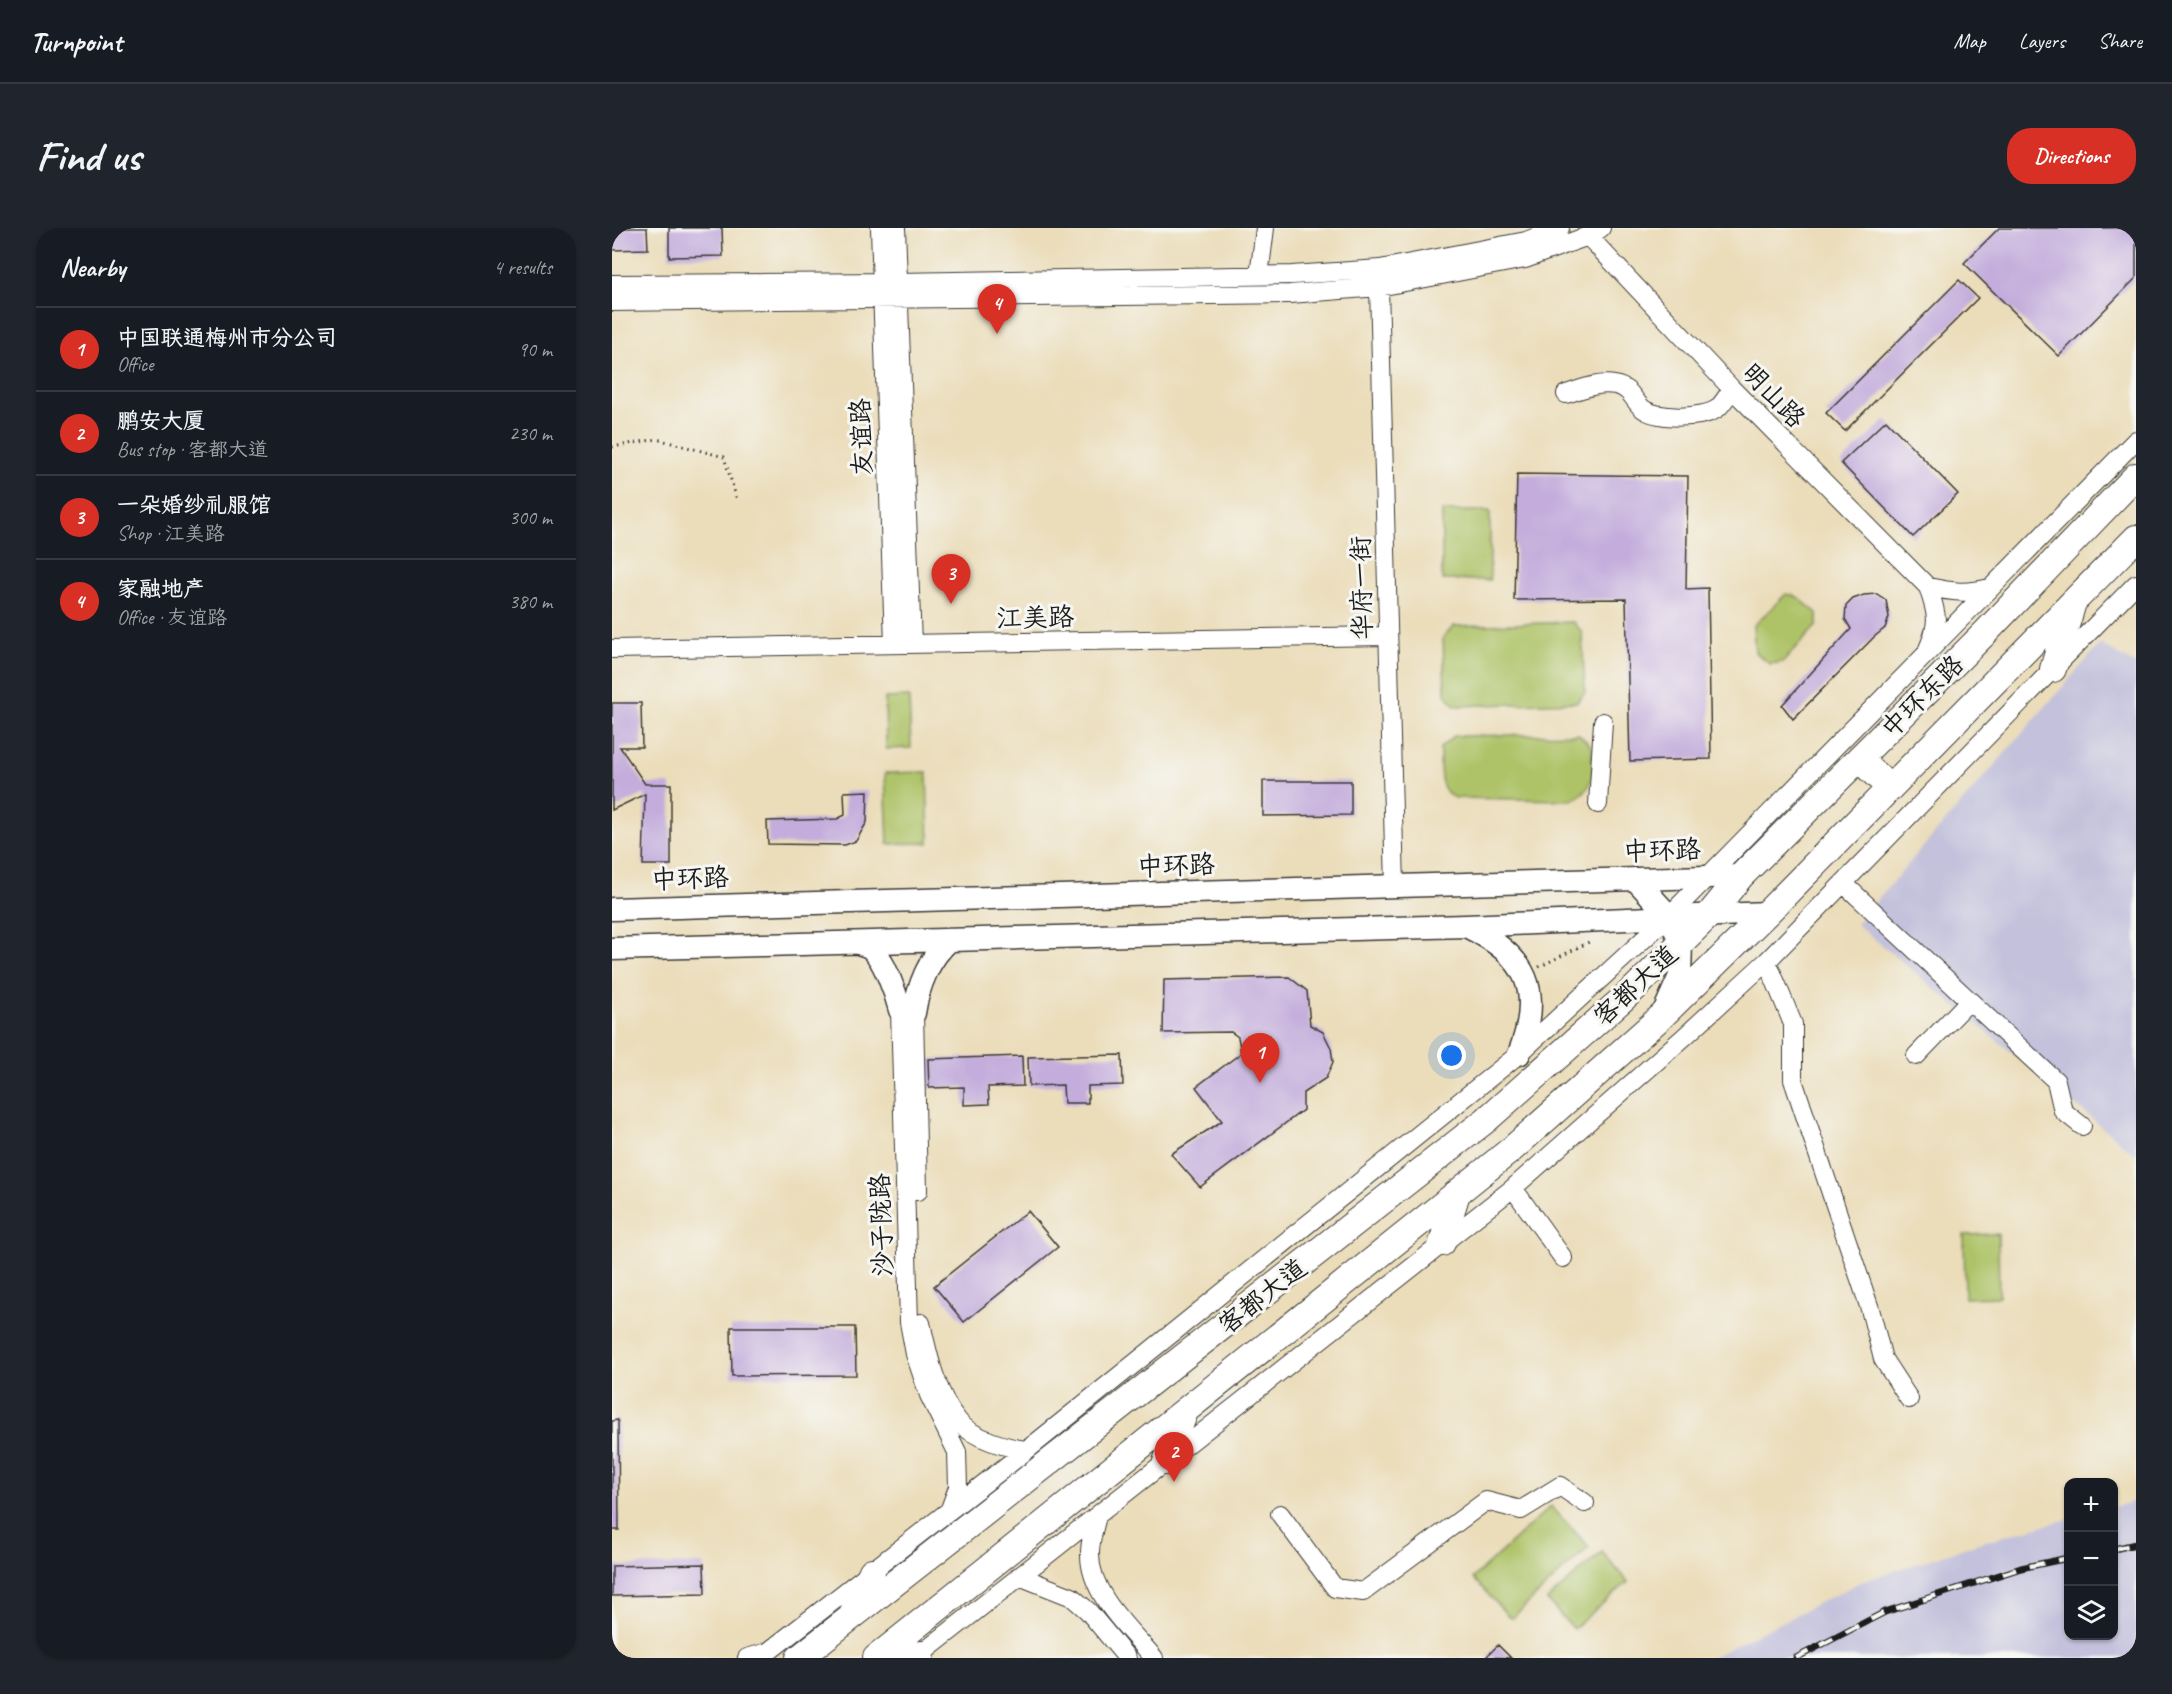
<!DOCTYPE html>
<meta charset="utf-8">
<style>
:root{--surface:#171b24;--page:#20242c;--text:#f1f3f6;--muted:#9ea1a6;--line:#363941;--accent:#d93025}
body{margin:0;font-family:Caveat,"LXGW WenKai TC",sans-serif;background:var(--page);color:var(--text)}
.controls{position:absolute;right:18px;bottom:18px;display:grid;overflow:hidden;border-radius:12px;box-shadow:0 2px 4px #0004}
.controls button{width:54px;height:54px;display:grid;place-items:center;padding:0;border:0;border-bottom:2px solid var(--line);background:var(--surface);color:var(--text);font:30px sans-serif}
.you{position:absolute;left:840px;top:828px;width:21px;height:21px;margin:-15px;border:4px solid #fff;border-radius:50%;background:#1a73e8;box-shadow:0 0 0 9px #1a73e833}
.badge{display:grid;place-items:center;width:39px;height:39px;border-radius:50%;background:var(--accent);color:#fff;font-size:20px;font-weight:700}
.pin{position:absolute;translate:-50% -50px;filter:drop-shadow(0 2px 3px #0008)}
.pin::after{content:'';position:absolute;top:32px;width:21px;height:18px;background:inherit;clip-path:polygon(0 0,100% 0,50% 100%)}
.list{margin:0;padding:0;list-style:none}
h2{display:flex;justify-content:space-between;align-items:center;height:78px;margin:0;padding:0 24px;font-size:26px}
h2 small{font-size:20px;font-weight:400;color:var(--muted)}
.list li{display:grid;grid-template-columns:39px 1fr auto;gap:18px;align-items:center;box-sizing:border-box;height:84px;padding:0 24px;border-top:2px solid var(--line)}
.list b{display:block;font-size:22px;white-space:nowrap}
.list p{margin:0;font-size:20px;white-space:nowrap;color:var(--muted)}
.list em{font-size:20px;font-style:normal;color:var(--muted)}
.icon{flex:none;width:33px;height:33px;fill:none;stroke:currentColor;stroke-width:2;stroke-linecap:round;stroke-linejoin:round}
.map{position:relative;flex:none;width:1524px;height:1430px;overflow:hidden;border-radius:24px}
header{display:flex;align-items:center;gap:36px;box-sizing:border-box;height:84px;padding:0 30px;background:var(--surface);border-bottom:2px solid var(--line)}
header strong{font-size:28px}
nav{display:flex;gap:33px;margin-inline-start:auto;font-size:21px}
.intro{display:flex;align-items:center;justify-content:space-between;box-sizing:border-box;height:144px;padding:0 36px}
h1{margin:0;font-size:42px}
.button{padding:15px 27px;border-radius:24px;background:var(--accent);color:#fff;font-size:21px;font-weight:700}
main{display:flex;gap:36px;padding:0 36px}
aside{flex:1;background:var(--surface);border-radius:24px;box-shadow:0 2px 4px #0004}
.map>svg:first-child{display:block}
.industrial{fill:#c3c1db}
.green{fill:#aec368;stroke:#657042;stroke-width:1.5}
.building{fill:#c4addc}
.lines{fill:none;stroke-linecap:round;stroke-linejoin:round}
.minor-casing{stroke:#3b3934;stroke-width:20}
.major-casing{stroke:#3b3934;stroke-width:25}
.highway-casing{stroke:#3b3934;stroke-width:28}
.path{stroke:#3b3934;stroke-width:3;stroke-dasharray:1.5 4.5;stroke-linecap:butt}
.minor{stroke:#fff;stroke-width:18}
.major{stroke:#fff;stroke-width:22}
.highway{stroke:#fff;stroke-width:26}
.rail-casing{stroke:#1c1c1c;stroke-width:7}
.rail{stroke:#f6f6f2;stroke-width:4.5;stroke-dasharray:14;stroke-linecap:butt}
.labels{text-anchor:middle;stroke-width:6;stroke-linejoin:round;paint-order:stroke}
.street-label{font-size:26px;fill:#1c1c1c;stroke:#f6f6f2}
</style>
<header>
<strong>Turnpoint</strong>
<nav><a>Map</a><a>Layers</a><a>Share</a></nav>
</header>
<div class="intro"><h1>Find us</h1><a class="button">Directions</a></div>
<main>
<aside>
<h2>Nearby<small>4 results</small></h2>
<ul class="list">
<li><span class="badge">1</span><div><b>中国联通梅州市分公司</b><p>Office</p></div><em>90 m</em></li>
<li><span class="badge">2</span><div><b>鹏安大厦</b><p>Bus stop · 客都大道</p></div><em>230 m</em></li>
<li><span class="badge">3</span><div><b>一朵婚纱礼服馆</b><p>Shop · 江美路</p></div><em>300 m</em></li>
<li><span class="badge">4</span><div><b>家融地产</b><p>Office · 友谊路</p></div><em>380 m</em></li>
</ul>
</aside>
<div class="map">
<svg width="1524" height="1430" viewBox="0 0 1524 1430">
<rect width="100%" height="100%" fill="#f6f6f2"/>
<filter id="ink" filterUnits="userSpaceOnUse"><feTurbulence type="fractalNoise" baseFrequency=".0167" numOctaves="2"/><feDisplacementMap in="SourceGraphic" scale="12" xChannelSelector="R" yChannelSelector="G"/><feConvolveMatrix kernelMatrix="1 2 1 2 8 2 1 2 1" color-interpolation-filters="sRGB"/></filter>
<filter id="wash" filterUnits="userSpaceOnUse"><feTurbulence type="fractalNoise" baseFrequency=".008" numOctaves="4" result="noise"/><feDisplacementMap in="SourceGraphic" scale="24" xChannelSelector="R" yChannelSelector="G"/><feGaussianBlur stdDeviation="1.35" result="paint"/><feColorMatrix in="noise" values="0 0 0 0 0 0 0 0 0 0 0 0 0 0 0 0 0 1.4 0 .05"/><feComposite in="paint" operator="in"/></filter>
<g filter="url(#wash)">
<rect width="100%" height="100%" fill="#ebddba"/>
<path class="industrial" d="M 1488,416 L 1524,437 L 1524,927 L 1244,696 Z
M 1524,1273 L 1524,1430 L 1098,1430 L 1246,1355 L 1373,1313 L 1456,1291 L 1456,1408 L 1502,1408 L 1502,1279 Z"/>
<path class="green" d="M 830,283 L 878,283 L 878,352 L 830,352 Z
M 1174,366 L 1184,368 L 1205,385 L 1205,397 L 1171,434 L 1158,436 L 1143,424 L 1141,398 Z
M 961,394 L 970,404 L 973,464 L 965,474 L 843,478 L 833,465 L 831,409 L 842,398 Z
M 297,469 L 299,520 L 274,521 L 273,470 Z
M 967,506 L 980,519 C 980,544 986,560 959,572 L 843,570 C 824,562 829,538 828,520 L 842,508 Z
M 315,544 L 317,615 L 276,616 L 273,545 Z
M 1386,1006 L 1387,1069 L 1353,1070 L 1352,1007 Z
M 939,1278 L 977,1319 L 899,1391 L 861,1350 Z
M 990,1324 L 1016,1354 L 961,1401 L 935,1372 Z"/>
<g id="blocks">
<path class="building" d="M 0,0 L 35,0 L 36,21 L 0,22 Z
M 57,0 L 110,0 L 111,28 L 57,29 Z
M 1387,0 L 1524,0 L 1524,50 L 1447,128 L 1352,35 Z
M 1347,52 L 1366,70 L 1233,203 L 1214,185 Z
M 1274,192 L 1346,266 L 1301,309 L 1229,235 Z
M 905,246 L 1076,248 L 1074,361 L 1096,360 L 1099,531 L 1018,533 L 1014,371 L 902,372 Z
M 1265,366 L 1274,372 L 1277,389 L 1273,400 L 1262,409 L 1181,491 L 1170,477 L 1239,401 L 1233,391 L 1234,378 L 1241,371 L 1252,367 Z
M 0,475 L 29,475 L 30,519 L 8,519 L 33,556 L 59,556 L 59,637 L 31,637 L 33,566 L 0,582 Z
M 651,553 L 739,553 L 739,587 L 651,588 Z
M 256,563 L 255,594 L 244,613 L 233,617 L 156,616 L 155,593 L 225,591 L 233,587 L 232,564 Z
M 677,749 L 695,763 L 698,797 L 711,804 L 719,820 L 721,834 L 714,850 L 691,865 L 691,882 L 588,959 L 559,926 L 610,893 L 584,859 L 629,825 L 626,809 L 619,804 L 551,805 L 552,752 Z
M 510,827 L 511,857 L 476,858 L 476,875 L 452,875 L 451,857 L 417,858 L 416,829 Z
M 410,828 L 411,858 L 376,859 L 377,876 L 352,877 L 352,859 L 317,860 L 316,831 Z
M 416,983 L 446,1019 L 352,1094 L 322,1058 Z
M 119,1099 L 243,1099 L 244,1147 L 120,1148 Z
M 6,1192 L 7,1302 L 0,1302 L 0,1193 Z
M 92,1336 L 93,1366 L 0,1368 L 0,1338 Z
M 886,1417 L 899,1430 L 874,1429 Z"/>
</g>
</g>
<g filter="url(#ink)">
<use href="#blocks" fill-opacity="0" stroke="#3b3934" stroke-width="1.5"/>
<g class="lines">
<g class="minor-casing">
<path id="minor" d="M 268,0 L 282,416
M 284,0 L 300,416
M 976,8 L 1120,161 L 1316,359 C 1325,386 1328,393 1316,421
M 647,48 L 653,0
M 0,56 L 286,54 L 680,47 L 768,41 L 914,13 L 948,0
M 767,59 L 783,659
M 0,74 L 678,66 L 767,59 L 913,31 L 976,8 L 989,0
M 954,166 C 970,161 986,154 1003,157 C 1019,160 1021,172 1030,180 C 1044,192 1092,191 1106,180 C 1111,175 1116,167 1120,161
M 1316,359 C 1341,364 1354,366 1378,360
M 0,421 L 775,408
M 986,576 L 991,494
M 1231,655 L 1444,853 L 1451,883 L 1470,898
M 1155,733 L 1181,796 L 1181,852 L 1258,1081 L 1271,1131 L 1297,1171
M 288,782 L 297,1094 L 303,1126 L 317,1167 L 345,1224 L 346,1259 L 338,1281
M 302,785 L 306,963
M 1304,828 L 1357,773
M 901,960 L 951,1030
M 309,1095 C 316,1127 325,1169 347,1194 C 361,1210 395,1220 415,1222
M 668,1286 L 723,1360 L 751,1364 L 874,1273 L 909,1282 L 948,1258 L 973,1275
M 485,1288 C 482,1300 478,1312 478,1325 C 477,1366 518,1401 542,1430
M 407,1348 L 460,1369 L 476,1383 L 515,1430
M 135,1430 L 156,1424 L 415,1222 L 907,826 L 1057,688 L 1524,212
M 304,1430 L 901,960 L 1071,810 L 1155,733 L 1524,356"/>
</g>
<g class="major-casing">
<path id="major" d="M 1023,651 L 1057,688 L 1069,715 L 1068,748 L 1052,784
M 0,681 L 1129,648
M 856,699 C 915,728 932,762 907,826
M 246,715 C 249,716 256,718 259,720 C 272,731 284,766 288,782
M 0,721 L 854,698 L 1155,685
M 302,785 C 306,759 317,729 338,712"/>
</g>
<g class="highway-casing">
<path id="highway" d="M 1441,441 L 1460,378
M 1247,531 L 1278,560
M 830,1015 L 845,965
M 554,1234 L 573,1184
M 240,1387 L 260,1343
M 187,1430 L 874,892 L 1023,760 L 1097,687 L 1129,648 L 1372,406 L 1524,248
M 264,1430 L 900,921 L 1050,788 L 1155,685 L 1524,310
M 282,1430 L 309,1426"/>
</g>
<path class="path" d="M 0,219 L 45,211 L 112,229 L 125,272
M 927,739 L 979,713"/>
<use href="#minor" class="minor"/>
<use href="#major" class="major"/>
<use href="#highway" class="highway"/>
<g class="rail-casing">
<path id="rail" d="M 1502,1321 L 1524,1316
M 1184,1430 L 1273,1384 L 1409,1340 L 1456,1330"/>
</g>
<use href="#rail" class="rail"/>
</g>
</g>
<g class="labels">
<g class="street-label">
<text transform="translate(1162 167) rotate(46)" y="9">明山路</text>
<text transform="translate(249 209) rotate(-92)" y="9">友谊路</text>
<text transform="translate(749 360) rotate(-91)" y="9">华府一街</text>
<text transform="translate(423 389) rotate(-1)" y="9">江美路</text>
<text transform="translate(1310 468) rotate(-45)" y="9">中环东路</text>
<text transform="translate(1050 622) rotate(-2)" y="9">中环路</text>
<text transform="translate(564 637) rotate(-2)" y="9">中环路</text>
<text transform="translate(78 650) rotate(-2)" y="9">中环路</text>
<text transform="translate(1023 757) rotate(-43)" y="9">客都大道</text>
<text transform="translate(269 997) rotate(-92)" y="9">沙子陇路</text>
<text transform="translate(650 1068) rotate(-38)" y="9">客都大道</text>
</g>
</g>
</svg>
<div class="controls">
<button>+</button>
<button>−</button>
<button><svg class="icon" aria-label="layers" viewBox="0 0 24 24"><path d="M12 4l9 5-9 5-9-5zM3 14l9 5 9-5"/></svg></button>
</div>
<div class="you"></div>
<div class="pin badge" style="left:648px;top:855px">1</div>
<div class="pin badge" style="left:562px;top:1254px">2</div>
<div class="pin badge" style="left:339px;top:376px">3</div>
<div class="pin badge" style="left:385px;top:106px">4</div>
</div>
</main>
